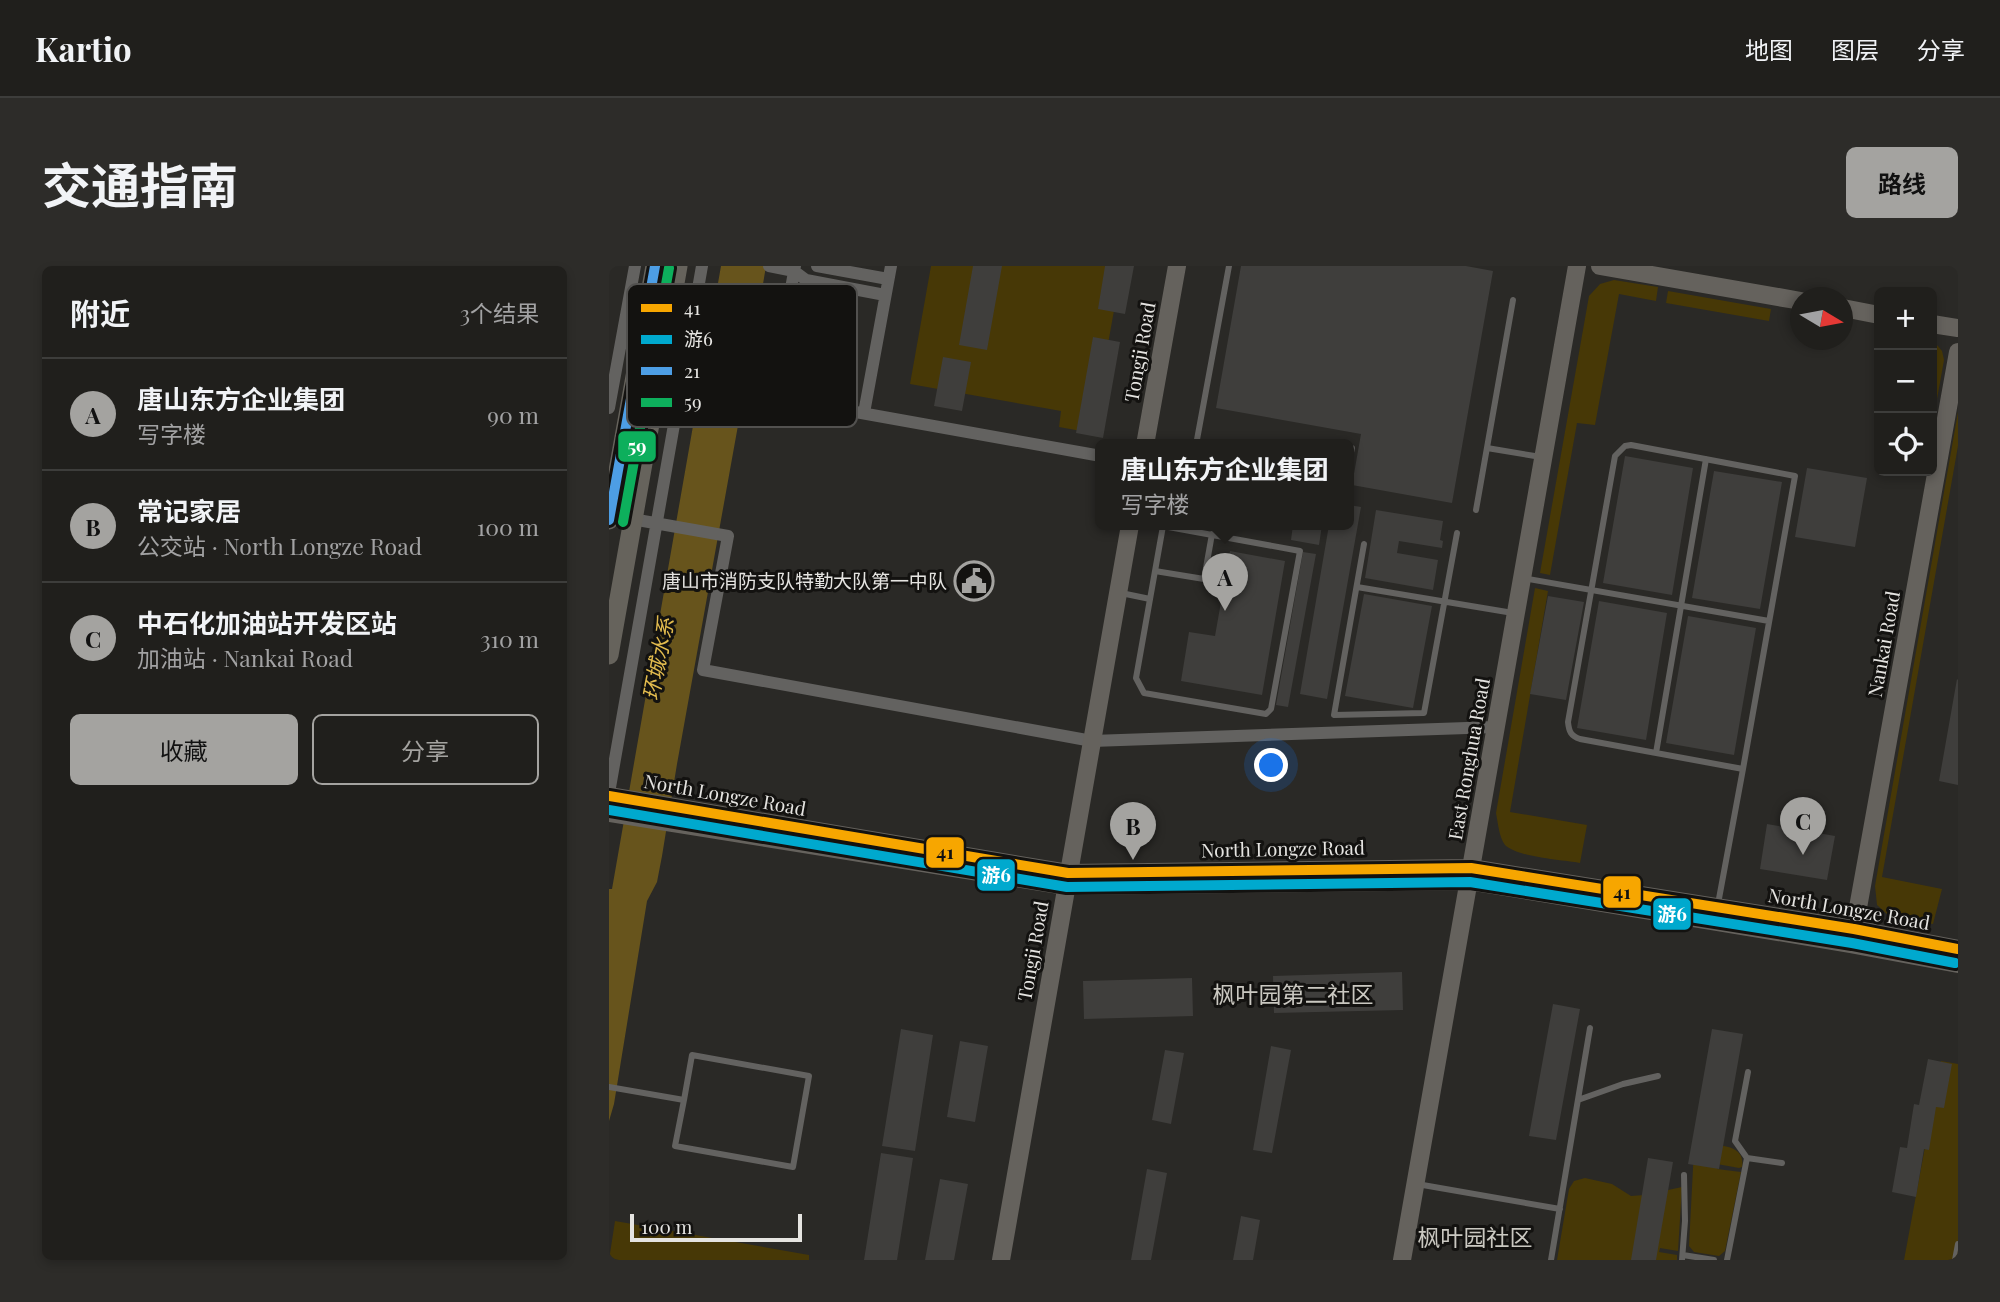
<!DOCTYPE html>
<html lang="zh">
<meta charset="utf-8">
<style>
:root{--surface:#201f1c;--page:#2d2c29;--text:#f1f3f6;--muted:#a2a2a3;--line:#3d3d3b;--accent:#a4a3a0}
body{margin:0;font-family:"Playfair Display","Noto Sans SC",serif;background:var(--page);color:var(--text)}
.controls{position:absolute;right:21px;top:21px;display:grid;overflow:hidden;border-radius:10px;box-shadow:0 4px 10px #0003}
.controls button{width:63px;height:63px;display:grid;place-items:center;padding:0;border:0;border-bottom:2px solid var(--line);background:var(--surface);color:var(--text);font:35px sans-serif}
.compass{position:absolute;left:1181px;top:21px;width:63px;height:63px;border-radius:50%;background:var(--surface);box-shadow:0 4px 10px #0003;rotate:100deg}
.scale{position:absolute;left:21px;bottom:18px;width:172px;box-sizing:border-box;padding-left:7px;border:4px solid #e5e4e1;border-top:0;font-size:19px;line-height:24px;white-space:nowrap;color:#e5e4e1;-webkit-text-stroke:5px #131210;paint-order:stroke}
.you{position:absolute;left:663px;top:500px;width:24px;height:24px;margin:-18px;border:5px solid #fff;border-radius:50%;background:#1a73e8;box-shadow:0 0 0 10px #1a73e833}
.badge{display:grid;place-items:center;width:46px;height:46px;border-radius:50%;background:var(--accent);color:#111;font-size:23px;font-weight:700}
.pin{position:absolute;translate:-50% -58px;filter:drop-shadow(0 2px 4px #0008)}
.pin::after{content:'';position:absolute;top:37px;width:24px;height:21px;background:inherit;clip-path:polygon(0 0,100% 0,50% 100%)}
.popup{position:absolute;left:486px;top:173px;width:259px;height:91px;box-sizing:border-box;display:grid;place-content:center;border-radius:10px;background:var(--surface);filter:drop-shadow(0 2px 5px #0005);font-size:23px;white-space:nowrap;color:var(--muted)}
.popup b{font-size:26px;color:var(--text)}
.popup::after{content:'';position:absolute;left:50%;top:100%;margin-left:-14px;border:14px solid transparent;border-top-color:var(--surface)}
.list{margin:0;padding:0;list-style:none}
h2{display:flex;justify-content:space-between;align-items:center;height:91px;margin:0;padding:0 28px;font-size:30px}
h2 small{font-size:23px;font-weight:400;color:var(--muted)}
.list li{display:grid;grid-template-columns:46px 1fr auto;gap:21px;align-items:center;box-sizing:border-box;height:112px;padding:0 28px;border-top:2px solid var(--line)}
.list b{display:block;font-size:26px;white-space:nowrap}
.list p{margin:0;font-size:23px;white-space:nowrap;color:var(--muted)}
.list em{font-size:23px;font-style:normal;color:var(--muted)}
.actions{display:flex;gap:14px;padding:21px 28px}
.actions a{flex:1;padding:16px 0;border:2px solid var(--accent);border-radius:10px;text-align:center;font-size:24px;color:var(--accent)}
.actions .main{background:var(--accent);color:#111}
.icon{flex:none;width:38px;height:38px;fill:none;stroke:currentColor;stroke-width:2;stroke-linecap:round;stroke-linejoin:round}
.map{position:relative;flex:none;width:1349px;height:994px;overflow:hidden;border-radius:10px}
header{display:flex;align-items:center;gap:42px;box-sizing:border-box;height:98px;padding:0 35px;background:var(--surface);border-bottom:2px solid var(--line)}
header strong{font-size:33px}
nav{display:flex;gap:38px;margin-inline-start:auto;font-size:24px}
.intro{display:flex;align-items:center;justify-content:space-between;box-sizing:border-box;height:168px;padding:0 42px}
h1{margin:0;font-size:49px}
.button{padding:18px 32px;border-radius:10px;background:var(--accent);color:#111;font-size:24px;font-weight:700}
main{display:flex;gap:42px;padding:0 42px}
aside{flex:1;background:var(--surface);border-radius:10px;box-shadow:0 4px 10px #0003}
.map>svg:first-child{display:block}
.green{fill:#473806}
.water{fill:#67541c}
.building{fill:#3f3e3c}
.lines{fill:none;stroke-linecap:round;stroke-linejoin:round}
.lane{stroke:#636260;stroke-width:6}
.street{stroke:#636260;stroke-width:12}
.secondary{stroke:#65625d;stroke-width:18}
.primary{stroke:#66635c;stroke-width:19}
.bus-1-casing{stroke:#131210;stroke-width:16}
.bus-2-casing{stroke:#131210;stroke-width:16}
.bus-3-casing{stroke:#131210;stroke-width:16}
.bus-4-casing{stroke:#131210;stroke-width:16}
.bus-1{stroke:#f7a600;stroke-width:10}
.bus-2{stroke:#00a9ce;stroke-width:10}
.bus-3{stroke:#4d9ee5;stroke-width:10}
.bus-4{stroke:#0daf5c;stroke-width:10}
.labels{text-anchor:middle;stroke-width:6;stroke-linejoin:round;paint-order:stroke}
.street-label{font-size:19px;fill:#e5e4e1;stroke:#131210}
.poi-label{font-size:19px;fill:#e5e4e1;stroke:#131210;text-anchor:end}
.water-label{font-size:21px;font-style:italic;fill:#e2bb4e;stroke:#131210}
.quarter-label{font-size:23px;fill:#cac8c1;stroke:#131210}
.key{fill:#131210;stroke:#52514f;stroke-width:2}
.key-label{font-size:19px;fill:#e5e4e1}
.line-badge{stroke:#131210;stroke-width:2.5}
.badge-label{font-size:19px;text-anchor:middle;font-weight:bold;fill:#fff}
.pale-badge-label{font-size:19px;text-anchor:middle;font-weight:bold;fill:#111}
</style>
<header>
<strong>Kartio</strong>
<nav><a>地图</a><a>图层</a><a>分享</a></nav>
</header>
<div class="intro"><h1>交通指南</h1><a class="button">路线</a></div>
<main>
<aside>
<h2>附近<small>3个结果</small></h2>
<ul class="list">
<li><span class="badge">A</span><div><b>唐山东方企业集团</b><p>写字楼</p></div><em>90 m</em></li>
<li><span class="badge">B</span><div><b>常记家居</b><p>公交站 · North Longze Road</p></div><em>100 m</em></li>
<li><span class="badge">C</span><div><b>中石化加油站开发区站</b><p>加油站 · Nankai Road</p></div><em>310 m</em></li>
</ul>
<div class="actions"><a class="main">收藏</a><a>分享</a></div>
</aside>
<div class="map">
<svg width="1349" height="994" viewBox="0 0 1349 994">
<rect width="100%" height="100%" fill="#2a2926"/>
<path class="green" d="M 322,0 L 513,0 L 483,167 L 450,161 L 452,145 L 301,118 Z
M 1005,14 L 1049,21 L 1047,35 L 1010,28 L 986,159 L 968,157 L 941,309 L 931,307 L 980,30 L 991,18 Z
M 1059,25 L 1162,43 L 1160,55 L 1057,37 Z
M 1323,73 L 1333,85 L 1335,94 L 1323,161 Z
M 1349,146 L 1349,180 L 1273,611 L 1333,623 L 1324,658 L 1279,649 L 1268,639 L 1266,620 Z
M 926,322 L 939,325 L 901,546 L 978,559 L 971,597 C 953,594 908,591 896,579 C 890,571 889,557 887,547 Z
M 1332,795 L 1349,798 L 1349,994 L 1295,994 Z
M 1092,877 C 1108,880 1137,877 1133,901 L 1130,902 L 1108,898 L 1108,903 L 1132,906 L 1116,985 L 1110,990 L 1085,986 L 1080,980 L 1085,883 Z
M 976,912 L 1003,918 L 1022,930 L 1036,929 L 1073,921 L 1069,985 L 1051,982 L 1050,986 L 1068,989 L 1068,994 L 948,994 L 960,923 L 965,915 Z
M 6,955 L 200,989 L 200,994 L 0,994 Z"/>
<path class="water" d="M 112,0 L 157,0 L 151,36 L 144,35 L 140,53 L 148,54 L 68,498 L 53,590 L 48,616 L 38,635 L 5,838 L 0,855 L 0,623 L 3,623 Z"/>
<path class="building" d="M 364,0 L 393,0 L 378,84 L 350,79 Z
M 496,0 L 525,0 L 516,48 L 489,43 Z
M 632,0 L 857,0 L 884,5 L 843,237 L 743,219 L 752,168 L 607,142 Z
M 192,24 L 249,34 L 232,124 L 176,114 Z
M 484,71 L 511,76 L 494,172 L 467,167 Z
M 334,91 L 362,96 L 353,145 L 325,140 Z
M 1016,190 L 1084,202 L 1063,329 L 994,317 Z
M 1198,202 L 1258,212 L 1246,281 L 1186,271 Z
M 1105,205 L 1173,216 L 1151,343 L 1083,332 Z
M 740,239 L 752,241 L 718,433 L 691,428 L 720,259 L 740,259 Z
M 767,244 L 834,255 L 831,274 L 834,275 L 833,282 L 790,275 L 788,287 L 829,294 L 824,324 L 756,312 Z
M 684,259 L 713,259 L 710,279 L 682,274 Z
M 621,285 L 676,295 L 653,429 L 572,415 L 580,366 L 606,370 Z
M 694,286 L 707,288 L 679,441 L 667,439 Z
M 755,328 L 823,340 L 804,442 L 736,430 Z
M 939,330 L 975,336 L 957,434 L 921,428 Z
M 990,335 L 1058,347 L 1037,474 L 968,462 Z
M 1079,350 L 1147,362 L 1125,489 L 1057,477 Z
M 1348,413 L 1349,414 L 1349,519 L 1330,515 Z
M 1158,558 L 1226,570 L 1218,614 L 1151,603 Z
M 793,706 L 794,744 L 665,747 L 664,710 Z
M 583,712 L 584,750 L 475,753 L 474,715 Z
M 944,738 L 971,743 L 947,874 L 920,870 Z
M 292,763 L 324,769 L 306,885 L 273,880 Z
M 1103,763 L 1134,768 L 1110,903 L 1079,898 Z
M 351,775 L 379,780 L 366,856 L 338,851 Z
M 662,780 L 682,784 L 663,887 L 644,884 Z
M 556,784 L 575,787 L 562,858 L 543,854 Z
M 1319,793 L 1343,798 L 1335,842 L 1327,841 L 1320,884 L 1315,883 L 1307,931 L 1283,926 L 1291,881 L 1298,882 L 1305,838 L 1310,839 Z
M 272,887 L 304,892 L 288,994 L 255,994 Z
M 1039,892 L 1064,896 L 1047,994 L 1022,994 Z
M 538,903 L 558,907 L 542,994 L 522,994 Z
M 331,913 L 359,918 L 345,994 L 316,994 Z
M 632,950 L 651,954 L 644,994 L 624,994 Z"/>
<g class="lines">
<path class="lane" d="M 587,179 L 620,0
M 1022,179 L 1186,210 L 1134,503 L 971,473 C 962,470 960,466 959,456 L 1006,190 L 1016,180 Z
M 878,182 L 932,191
M 740,195 L 743,182
M 867,244 L 904,34
M 554,260 L 691,285 L 662,443 L 657,448 L 535,427 L 527,412 Z
M 755,278 L 725,449 L 815,447 L 848,267
M 546,305 L 595,313 L 603,268
M 914,312 L 1160,355
M 748,321 L 904,347
M 512,327 L 541,333
M 1047,487 L 1097,193
M 1109,638 L 1134,503
M 0,821 L 75,834 L 83,789 L 200,810 L 184,901 L 66,880 L 75,834
M 969,834 L 1014,818 L 1049,810
M 1138,892 L 1126,875 L 1139,806
M 808,918 L 951,943
M 1074,989 L 1105,994
M 942,994 L 981,762
M 1073,994 L 1076,955 L 1075,909
M 1118,994 L 1138,892 L 1173,897
M 1346,994 L 1349,978"/>
<path class="street" d="M 160,0 L 185,5 L 197,14 L 276,29
M 186,0 L 163,131 L 492,190
M 208,0 L 279,13
M 0,142 L 26,0
M 255,147 L 282,0
M 23,253 L 119,270 L 94,404 L 483,475 L 887,461
M 0,527 L 93,0"/>
<path class="secondary" d="M 991,0 L 1192,35
M 1234,42 L 1270,49
M 1323,58 L 1349,62
M 536,179 L 568,0
M 0,530 L 459,607 L 862,602 L 1245,663 L 1349,683
M 0,547 L 457,620 L 860,615 L 1242,678 L 1349,698
M 1243,675 L 1349,86
M 392,994 L 521,259
M 793,994 L 968,0"/>
<path class="primary" d="M 0,254 L 46,0
M 0,389 L 69,0"/>
<g class="bus-1-casing">
<path id="bus-1" d="M 0,530 L 459,607 L 862,602 L 1245,663 L 1349,683"/>
</g>
<g class="bus-2-casing">
<path id="bus-2" d="M 0,544 L 458,621 L 861,616 L 1243,677 L 1346,697"/>
</g>
<g class="bus-3-casing">
<path id="bus-3" d="M 0,254 L 46,0"/>
</g>
<g class="bus-4-casing">
<path id="bus-4" d="M 14,256 L 60,2"/>
</g>
<use href="#bus-1" class="bus-1"/>
<use href="#bus-2" class="bus-2"/>
<use href="#bus-3" class="bus-3"/>
<use href="#bus-4" class="bus-4"/>
</g>
<defs>
<g id="civic-ring" transform="scale(2.0125)"><circle r="9.5" fill="#131210" stroke="#a4a3a0" stroke-width="1.5"/><path d="M-.6-6.5H3V-4.5H.6V-3L4-1V1h2V6H-6V1h2V-1L-.6-3ZM-1.2 2.5V6h2.4V2.5Z" fill="#a4a3a0"/></g>
</defs>
<g fill-rule="evenodd">
<use href="#civic-ring" x="365" y="315"/>
</g>
<g class="labels">
<g class="street-label">
<text transform="translate(531 86) rotate(-80)" y="7">Tongji Road</text>
<text transform="translate(1275 378) rotate(-80)" y="7">Nankai Road</text>
<text transform="translate(860 493) rotate(-80)" y="7">East Ronghua Road</text>
<text transform="translate(116 529) rotate(10)" y="7">North Longze Road</text>
<text transform="translate(674 583) rotate(-1)" y="7">North Longze Road</text>
<text transform="translate(1240 643) rotate(10)" y="7">North Longze Road</text>
<text transform="translate(424 685) rotate(-80)" y="7">Tongji Road</text>
</g>
<g class="poi-label">
<text x="338" y="322">唐山市消防支队特勤大队第一中队</text>
</g>
<g class="water-label">
<text transform="translate(50 393) rotate(-79)" y="7">环城水系</text>
</g>
<g class="quarter-label">
<text x="684" y="737">枫叶园第二社区</text>
<text x="866" y="980">枫叶园社区</text>
</g>
</g>
<rect x="18" y="18" width="230" height="143" rx="10" class="key"/>
<rect x="32" y="38" width="31" height="8" fill="#f7a600"/>
<rect x="32" y="69" width="31" height="9" fill="#00a9ce"/>
<rect x="32" y="101" width="31" height="8" fill="#4d9ee5"/>
<rect x="32" y="132" width="31" height="9" fill="#0daf5c"/>
<g class="key-label">
<text x="75" y="49">41</text>
<text x="75" y="80">游6</text>
<text x="75" y="112">21</text>
<text x="75" y="143">59</text>
</g>
<g class="line-badge">
<rect x="8" y="164" width="40" height="33" rx="7" fill="#0daf5c"/>
<rect x="316" y="570" width="40" height="33" rx="7" fill="#f7a600"/>
<rect x="367" y="592" width="40" height="34" rx="7" fill="#00a9ce"/>
<rect x="993" y="609" width="40" height="34" rx="7" fill="#f7a600"/>
<rect x="1043" y="631" width="40" height="34" rx="7" fill="#00a9ce"/>
</g>
<g class="badge-label">
<text x="28" y="187">59</text>
<text x="387" y="616">游6</text>
<text x="1063" y="655">游6</text>
</g>
<g class="pale-badge-label">
<text x="336" y="593">41</text>
<text x="1013" y="633">41</text>
</g>
</svg>
<div class="controls">
<button>+</button>
<button>−</button>
<button><svg class="icon" aria-label="locate" viewBox="0 0 24 24"><circle cx="12" cy="12" r="6"/><path d="M12 2v4M12 18v4M2 12h4M18 12h4"/></svg></button>
</div>
<svg class="compass" viewBox="-18 -18 36 36"><path d="M0-13l5 13h-10z" fill="#e53935"/><path d="M0 13l5-13h-10z" fill="#a2a2a3"/></svg>
<div class="scale">100 m</div>
<div class="you"></div>
<div class="pin badge" style="left:616px;top:345px">A</div>
<div class="popup"><b>唐山东方企业集团</b>写字楼</div>
<div class="pin badge" style="left:524px;top:594px">B</div>
<div class="pin badge" style="left:1194px;top:589px">C</div>
</div>
</main>
